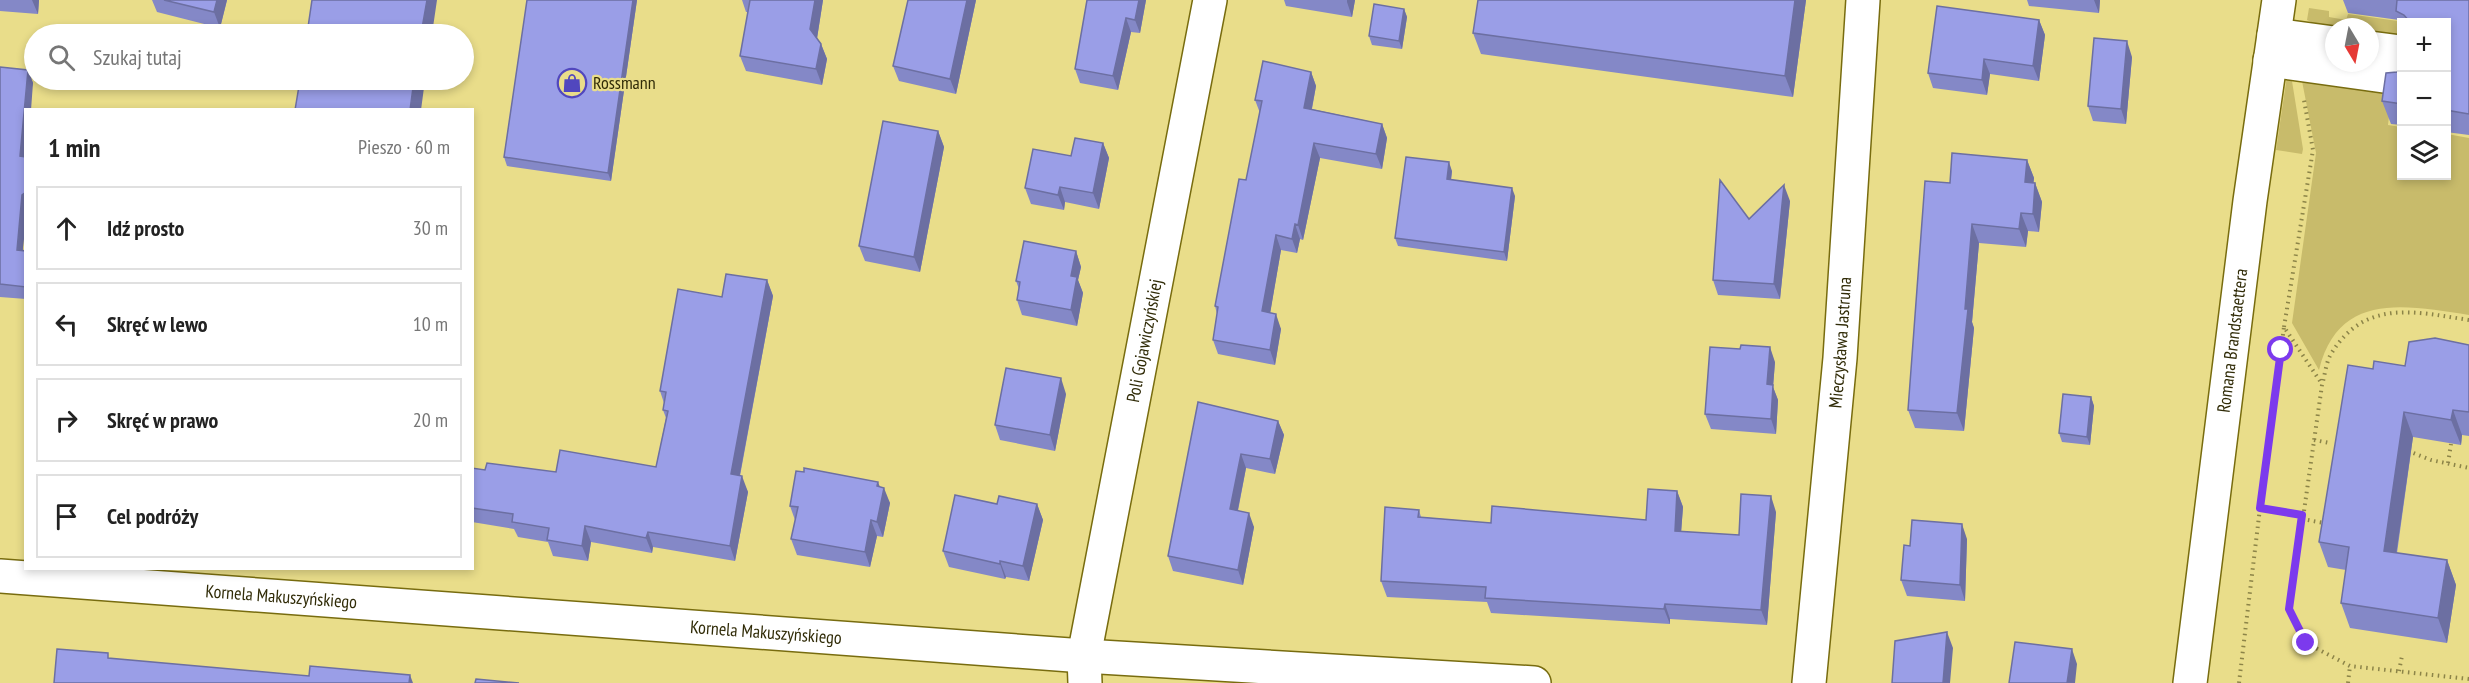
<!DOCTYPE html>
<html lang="pl">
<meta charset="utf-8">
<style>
:root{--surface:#fff;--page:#f2f2f2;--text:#222;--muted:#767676;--line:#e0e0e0}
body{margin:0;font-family:"PT Sans Narrow",sans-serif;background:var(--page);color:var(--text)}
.controls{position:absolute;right:18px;top:18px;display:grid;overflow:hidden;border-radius:0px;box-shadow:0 3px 9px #0003}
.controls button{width:54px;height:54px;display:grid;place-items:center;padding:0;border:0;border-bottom:2px solid var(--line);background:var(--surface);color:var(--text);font:30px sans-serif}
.compass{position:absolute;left:2325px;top:18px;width:54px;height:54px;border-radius:50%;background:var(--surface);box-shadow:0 3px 9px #0003;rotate:170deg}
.stop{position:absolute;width:18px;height:18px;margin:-14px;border:4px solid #7c3aed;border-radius:50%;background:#fff}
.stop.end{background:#7c3aed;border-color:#fff;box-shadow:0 2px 6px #0008}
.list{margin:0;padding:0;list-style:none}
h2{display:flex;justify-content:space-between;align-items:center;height:78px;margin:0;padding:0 24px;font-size:26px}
h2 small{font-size:20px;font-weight:400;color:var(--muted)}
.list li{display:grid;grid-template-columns:39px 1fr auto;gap:18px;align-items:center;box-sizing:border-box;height:84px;margin:0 12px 12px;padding:0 12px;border:2px solid var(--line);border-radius:0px}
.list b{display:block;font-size:22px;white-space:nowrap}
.list em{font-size:20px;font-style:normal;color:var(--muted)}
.icon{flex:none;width:33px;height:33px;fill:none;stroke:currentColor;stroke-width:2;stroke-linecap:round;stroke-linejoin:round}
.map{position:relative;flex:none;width:2469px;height:683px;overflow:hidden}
.search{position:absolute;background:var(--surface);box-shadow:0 3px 9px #0003;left:24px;top:24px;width:450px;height:66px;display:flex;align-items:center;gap:15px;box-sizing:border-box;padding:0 21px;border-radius:33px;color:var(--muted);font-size:22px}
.panel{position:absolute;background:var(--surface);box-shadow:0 3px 9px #0003;left:24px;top:108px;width:450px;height:462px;border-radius:0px}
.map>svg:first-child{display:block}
.green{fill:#c8bb6b}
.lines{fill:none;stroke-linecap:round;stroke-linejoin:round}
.minor-casing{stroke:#786c0f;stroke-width:36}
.path{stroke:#8c8448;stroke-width:4;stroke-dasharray:1.5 4.5;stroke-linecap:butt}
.minor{stroke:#fff;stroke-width:33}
.wall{fill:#8488c7}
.shaded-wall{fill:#6c6fa2}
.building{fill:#9a9ee7;stroke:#6c6fa2;stroke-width:1.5}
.route{stroke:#7c3aed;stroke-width:8}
.labels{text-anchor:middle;stroke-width:4.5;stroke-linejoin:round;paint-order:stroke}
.poi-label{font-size:18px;fill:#302b07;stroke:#e9dd8a;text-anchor:start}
.street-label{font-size:18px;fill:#302b07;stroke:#e9dd8a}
</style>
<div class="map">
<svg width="2469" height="683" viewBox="0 0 2469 683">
<rect width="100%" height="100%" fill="#e9dd8a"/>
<path class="green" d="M 2309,8 L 2329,11 L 2329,17 L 2346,20 L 2348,14 L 2405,22 L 2402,22 L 2401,38 L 2370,34 L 2370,27 L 2323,28 L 2307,20 Z
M 2291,75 L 2303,149 L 2302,154 L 2276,150 L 2287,76 Z
M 2302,81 L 2392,91 L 2388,125 L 2401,127 L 2402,176 L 2446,176 L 2447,134 L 2469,138 L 2469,315 C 2407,306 2339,290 2319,370 L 2292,323 L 2316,153 Z"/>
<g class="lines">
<g class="minor-casing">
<g id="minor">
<path d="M 2274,35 L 2334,43"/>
<path d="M 2370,48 L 2401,52"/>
<path d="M 2270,60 L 2398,78"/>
<path id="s1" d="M 0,576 L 1084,656 L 1534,683"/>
<path id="s2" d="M 1085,683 L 1084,656 L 1210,0"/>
<path id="s3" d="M 1809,683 L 1840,358 L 1863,0"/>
<path id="s4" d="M 2190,683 L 2250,201 L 2279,0"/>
</g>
</g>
<path class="path" d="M 2469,320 C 2416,312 2365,298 2331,354 C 2326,362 2325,375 2322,385 L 2290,609 L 2306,643 L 2350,666 L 2469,679
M 2284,327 L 2313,150 L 2304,100
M 2314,440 L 2330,443
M 2408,451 L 2431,460 L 2469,468
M 2448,463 L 2451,444
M 2260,508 L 2284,327 L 2322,384
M 2302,519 L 2324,523
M 2399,671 L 2402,656
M 2239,683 L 2260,508 L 2302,515
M 2348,683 L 2350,666"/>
<use href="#minor" class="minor"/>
</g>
<path class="wall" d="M 0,0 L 39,0 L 38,14 L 0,11 Z
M 152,0 L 227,0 L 220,28 L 157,12 Z
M 527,0 L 637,0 L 611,181 L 507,166 L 504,157 Z
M 742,0 L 823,0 L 817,38 L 821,44 L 827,59 L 822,85 L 746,71 L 740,56 L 748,12 L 746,12 Z
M 976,0 L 956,94 L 899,81 L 893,66 Z
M 1087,0 L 1146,0 L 1140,33 L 1131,32 L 1118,90 L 1080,83 L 1075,69 Z
M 1284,0 L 1355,0 L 1352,17 L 1286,6 Z
M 1478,0 L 1806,0 L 1793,97 L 1481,54 L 1473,33 Z
M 2027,0 L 2100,0 L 2099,13 L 2029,6 Z
M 2343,0 L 2469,0 L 2469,135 L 2446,132 L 2446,22 L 2402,22 L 2402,27 L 2399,20 L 2348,13 Z
M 1404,9 L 1407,17 L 1402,49 L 1372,45 L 1369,36 Z
M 2039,20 L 2045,35 L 2039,81 L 1990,74 L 1987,95 L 1933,88 L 1928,73 Z
M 2132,57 L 2126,124 L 2093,121 L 2088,106 Z
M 0,67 L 28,70 L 33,83 L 26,110 L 23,251 L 26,251 L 26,299 L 0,297 Z
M 2402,69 L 2402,125 L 2391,124 L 2382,101 L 2397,72 Z
M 1311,72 L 1316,86 L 1312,109 L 1382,124 L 1387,138 L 1382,169 L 1320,158 L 1303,240 L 1300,239 L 1297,253 L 1281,250 L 1270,313 L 1281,329 L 1275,365 L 1218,354 L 1213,340 L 1217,314 L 1215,306 L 1246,180 L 1260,113 L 1255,100 Z
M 938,131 L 944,147 L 920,272 L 865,261 L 859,246 Z
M 1103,143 L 1109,158 L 1099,209 L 1065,202 L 1064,210 L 1031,204 L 1025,188 L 1071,156 Z
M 2027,160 L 2034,178 L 2033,183 L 2035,183 L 2042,202 L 2039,232 L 2028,231 L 2026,247 L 1979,243 L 1972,322 L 1974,328 L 1964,431 L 1915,428 L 1908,410 L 1950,183 Z
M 1452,171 L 1451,180 L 1515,196 L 1507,261 L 1398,246 L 1395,238 Z
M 1790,201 L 1780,299 L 1718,295 L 1713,280 L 1749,219 Z
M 1076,251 L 1081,267 L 1078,280 L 1083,293 L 1077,326 L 1022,315 L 1017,300 L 1019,289 L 1016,281 Z
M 767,280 L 773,296 L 740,476 L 748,492 L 735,561 L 653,547 L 652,553 L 591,542 L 588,561 L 553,556 L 548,542 L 518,537 L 514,529 L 472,522 L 472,468 L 485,470 L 556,472 L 656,467 L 666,418 L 663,410 L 664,403 L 660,391 L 722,297 Z
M 2469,345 L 2469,436 L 2462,435 L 2461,445 L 2413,437 L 2397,553 L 2447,560 L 2456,585 L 2447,643 L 2350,628 L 2341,603 L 2346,570 L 2328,567 L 2319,542 L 2373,369 L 2405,366 Z
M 1775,362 L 1773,387 L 1778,400 L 1776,434 L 1711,429 L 1705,414 Z
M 1066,394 L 1055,451 L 1000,440 L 995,425 Z
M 2091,397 L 2094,406 L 2090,445 L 2062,442 L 2059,433 Z
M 1198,402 L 1278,421 L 1284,435 L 1275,474 L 1246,468 L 1238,511 L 1254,527 L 1243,585 L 1173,571 L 1168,556 Z
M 880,487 L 890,503 L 883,537 L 877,536 L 870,567 L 797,555 L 791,539 L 795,520 L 790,506 Z
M 1677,491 L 1683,507 L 1681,532 L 1739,535 L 1776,512 L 1767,625 L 1670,619 L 1670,624 L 1491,613 L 1487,602 L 1387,597 L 1381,581 L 1419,510 L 1421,517 L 1491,523 L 1646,520 Z
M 997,504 L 1037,504 L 1043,520 L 1029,581 L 1006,577 L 1005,579 L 949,567 L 943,551 Z
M 1967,539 L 1965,601 L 1907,596 L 1901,580 L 1910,546 Z"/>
<path class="shaded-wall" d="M 32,0 L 39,0 L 38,14 Z
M 217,0 L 227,0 L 220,28 L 214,12 Z
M 427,0 L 437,0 L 432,34 L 421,34 Z
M 633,0 L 637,0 L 611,181 L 608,173 Z
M 815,0 L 823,0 L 816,45 L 810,29 Z
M 967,0 L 976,0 L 956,94 L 950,79 Z
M 1139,0 L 1146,0 L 1140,33 L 1135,20 Z
M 1347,0 L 1355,0 L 1352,17 L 1347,2 Z
M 1795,0 L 1806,0 L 1793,97 L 1785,76 Z
M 2094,0 L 2100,0 L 2099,13 Z
M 1404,9 L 1407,17 L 1402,49 L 1399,41 Z
M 1126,18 L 1131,32 L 1118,90 L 1113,76 Z
M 2039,20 L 2045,35 L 2039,81 L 2033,66 Z
M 2127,41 L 2132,57 L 2126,124 L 2121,109 Z
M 821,44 L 827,59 L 822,85 L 816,69 Z
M 1984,59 L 1990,74 L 1987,95 L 1982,80 Z
M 28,70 L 33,83 L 31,110 L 26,110 L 26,165 L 20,156 Z
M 1311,72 L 1316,86 L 1309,123 L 1304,108 Z
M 414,80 L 425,80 L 421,110 L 410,110 Z
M 1382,124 L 1387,138 L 1382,169 L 1376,154 Z
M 938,131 L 944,147 L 920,272 L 914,257 Z
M 1103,143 L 1109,158 L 1099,209 L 1093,193 Z
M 1314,143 L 1320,158 L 1303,240 L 1298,225 Z
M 2027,160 L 2034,178 L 2032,201 L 2025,182 Z
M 1449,162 L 1452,171 L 1450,187 L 1447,179 Z
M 2035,183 L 2042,202 L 2039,232 L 2033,214 Z
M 1784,185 L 1790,201 L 1780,299 L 1774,284 Z
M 1060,187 L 1065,202 L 1064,210 L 1058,195 Z
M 1512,188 L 1515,196 L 1507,261 L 1504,252 Z
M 26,192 L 26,223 L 21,263 L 17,250 L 22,195 Z
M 2021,213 L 2028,231 L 2026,247 L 2019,229 Z
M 1295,224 L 1300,239 L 1297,253 L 1292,239 Z
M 1972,224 L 1979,243 L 1972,322 L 1974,328 L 1964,431 L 1957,413 Z
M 1276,235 L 1281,250 L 1268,326 L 1262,311 Z
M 1076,251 L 1081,267 L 1078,280 L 1083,293 L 1077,326 L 1071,310 L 1071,276 Z
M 767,280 L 773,296 L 737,490 L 731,474 Z
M 1276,314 L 1281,329 L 1275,365 L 1270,350 Z
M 1770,347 L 1775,362 L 1773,387 L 1778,400 L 1776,434 L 1771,419 L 1767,384 Z
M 1061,378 L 1066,394 L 1055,451 L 1050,435 Z
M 2091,397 L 2094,406 L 2090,445 L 2087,437 Z
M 2453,410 L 2462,435 L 2461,445 L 2451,420 Z
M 2404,412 L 2413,437 L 2393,576 L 2384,551 Z
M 1278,421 L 1284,435 L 1275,474 L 1270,459 Z
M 1241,454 L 1246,468 L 1235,524 L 1230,509 Z
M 742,476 L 748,492 L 735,561 L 730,546 Z
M 878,482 L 883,495 L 884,488 L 890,503 L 883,537 L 877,522 Z
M 1677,491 L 1683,507 L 1680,547 L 1675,531 Z
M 1771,496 L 1776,512 L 1767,625 L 1761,610 Z
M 1037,504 L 1043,520 L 1029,581 L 1023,566 Z
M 1249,513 L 1254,527 L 1243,585 L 1238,570 Z
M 871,520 L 877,536 L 870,567 L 865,552 Z
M 1962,524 L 1967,539 L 1965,601 L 1960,585 Z
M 585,526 L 591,542 L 588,561 L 582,546 Z
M 648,532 L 653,547 L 652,553 L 646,538 Z
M 2447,560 L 2456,585 L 2447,643 L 2438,618 Z
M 1000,561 L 1006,577 L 1005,579 L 1000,564 Z
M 1665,604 L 1670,619 L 1670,624 L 1664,609 Z
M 1947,632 L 1953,648 L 1950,683 L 1943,683 Z
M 2072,649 L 2077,664 L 2075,683 L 2067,683 Z
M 410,675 L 413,683 L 409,683 Z"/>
<path class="building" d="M 164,0 L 217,0 L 214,12 Z
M 312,0 L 427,0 L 421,34 L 307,34 Z
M 527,0 L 633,0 L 608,173 L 504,157 Z
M 750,0 L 815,0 L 810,29 L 821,44 L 816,69 L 740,56 Z
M 908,0 L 967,0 L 950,79 L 893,66 Z
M 1087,0 L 1139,0 L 1135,20 L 1126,18 L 1113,76 L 1075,69 Z
M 1478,0 L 1795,0 L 1785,76 L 1473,33 Z
M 2397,0 L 2469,0 L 2469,114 L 2446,110 L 2446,22 L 2410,22 L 2404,15 L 2396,11 Z
M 1374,4 L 1404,9 L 1399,41 L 1369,36 Z
M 1937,6 L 2039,20 L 2033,66 L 1984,59 L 1982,80 L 1928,73 Z
M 2094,38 L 2127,41 L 2121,109 L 2088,106 Z
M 1263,61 L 1311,72 L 1304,108 L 1382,124 L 1376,154 L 1314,143 L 1298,225 L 1295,224 L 1292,239 L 1276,235 L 1262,311 L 1276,314 L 1270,350 L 1213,340 L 1218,307 L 1215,306 L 1239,179 L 1246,180 L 1262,101 L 1255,100 Z
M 0,67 L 28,70 L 20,156 L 26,157 L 26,192 L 22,195 L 17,250 L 26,251 L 26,287 L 0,284 Z
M 2402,69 L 2402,104 L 2382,101 L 2386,73 L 2397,72 Z
M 300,80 L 414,80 L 410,110 L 295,110 Z
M 883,121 L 938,131 L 914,257 L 859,246 Z
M 1075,138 L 1103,143 L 1093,193 L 1060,187 L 1058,195 L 1025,188 L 1033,149 L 1071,156 Z
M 1952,153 L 2027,160 L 2025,182 L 2035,183 L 2033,214 L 2021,213 L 2019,229 L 1972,224 L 1965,309 L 1968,309 L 1957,413 L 1908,410 L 1925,181 L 1950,183 Z
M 1406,157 L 1449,162 L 1447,179 L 1512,188 L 1504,252 L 1395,238 Z
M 1720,180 L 1749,219 L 1784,185 L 1774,284 L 1713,280 Z
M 1024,241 L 1076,251 L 1071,276 L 1077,277 L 1071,310 L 1017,300 L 1020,282 L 1016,281 Z
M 726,274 L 767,280 L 731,474 L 742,476 L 730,546 L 648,532 L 646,538 L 585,526 L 582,546 L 547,540 L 549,528 L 512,522 L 513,514 L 472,508 L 472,468 L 485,470 L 487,463 L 556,472 L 560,450 L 656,467 L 668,411 L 663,410 L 666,392 L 660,391 L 678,289 L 722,297 Z
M 2435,338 L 2469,345 L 2469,412 L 2453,410 L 2451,420 L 2404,412 L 2384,551 L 2447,560 L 2438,618 L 2341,603 L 2349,547 L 2319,542 L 2348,365 L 2373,369 L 2374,361 L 2405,366 L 2409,342 Z
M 1741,345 L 1770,347 L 1767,384 L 1773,385 L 1771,419 L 1705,414 L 1710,347 L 1740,349 Z
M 1006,368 L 1061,378 L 1050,435 L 995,425 Z
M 2063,394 L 2091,397 L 2087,437 L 2059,433 Z
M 1198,402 L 1278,421 L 1270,459 L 1241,454 L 1230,509 L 1249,513 L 1238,570 L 1168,556 Z
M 804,468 L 878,482 L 877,486 L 884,488 L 877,522 L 871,520 L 865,552 L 791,539 L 798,507 L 790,506 L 796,471 L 804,472 Z
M 1648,489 L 1677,491 L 1675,531 L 1739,535 L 1741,494 L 1771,496 L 1761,610 L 1665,604 L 1664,609 L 1485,598 L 1486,587 L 1381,581 L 1385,507 L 1419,510 L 1418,517 L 1491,523 L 1492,506 L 1646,520 Z
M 955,495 L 997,504 L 999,496 L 1037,504 L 1023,566 L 1000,561 L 1000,564 L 943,551 Z
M 1912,520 L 1962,524 L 1960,585 L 1901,580 L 1904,545 L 1910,546 Z
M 1947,632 L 1943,683 L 1892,683 L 1895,641 Z
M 2015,642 L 2072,649 L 2067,683 L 2009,683 Z
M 57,649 L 108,653 L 108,658 L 309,676 L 310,666 L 410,675 L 409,683 L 54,683 Z
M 476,679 L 519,683 L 475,683 Z"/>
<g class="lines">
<path class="route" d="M 2281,350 L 2260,508 L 2302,515 L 2289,609 L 2306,643"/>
</g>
<defs>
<g id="shop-ring" transform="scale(1.5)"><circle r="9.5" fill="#e9dd8a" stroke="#5147be" stroke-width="1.5"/><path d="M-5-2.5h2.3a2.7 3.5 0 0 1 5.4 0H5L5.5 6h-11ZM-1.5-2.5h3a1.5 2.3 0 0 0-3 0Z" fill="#5147be"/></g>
</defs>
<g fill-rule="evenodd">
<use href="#shop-ring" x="572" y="83"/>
</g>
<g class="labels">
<g class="poi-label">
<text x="593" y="89">Rossmann</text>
</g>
<g class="street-label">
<text dy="6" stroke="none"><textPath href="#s2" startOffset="348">Poli Gojawiczyńskiej</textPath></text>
<text dy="6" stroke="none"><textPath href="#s4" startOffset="345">Romana Brandstaettera</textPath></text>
<text dy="6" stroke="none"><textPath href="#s3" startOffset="342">Mieczysława Jastruna</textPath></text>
<text dy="6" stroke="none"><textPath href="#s1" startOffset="282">Kornela Makuszyńskiego</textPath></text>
<text dy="6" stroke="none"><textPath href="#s1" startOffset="768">Kornela Makuszyńskiego</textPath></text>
</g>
</g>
</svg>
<div class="controls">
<button>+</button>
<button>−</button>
<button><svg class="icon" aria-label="layers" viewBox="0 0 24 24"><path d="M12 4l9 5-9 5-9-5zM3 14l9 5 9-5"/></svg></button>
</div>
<svg class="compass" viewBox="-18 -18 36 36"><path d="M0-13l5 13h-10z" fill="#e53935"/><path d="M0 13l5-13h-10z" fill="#767676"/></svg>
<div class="stop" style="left:2281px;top:350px"></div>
<div class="stop end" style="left:2306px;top:643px"></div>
<div class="search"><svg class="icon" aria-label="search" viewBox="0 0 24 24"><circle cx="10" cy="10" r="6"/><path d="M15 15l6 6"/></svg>Szukaj tutaj</div>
<section class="panel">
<h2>1 min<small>Pieszo · 60 m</small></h2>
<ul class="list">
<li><svg class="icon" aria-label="ahead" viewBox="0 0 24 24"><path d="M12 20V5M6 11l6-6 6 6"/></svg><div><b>Idź prosto</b></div><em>30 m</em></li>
<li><svg class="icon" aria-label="left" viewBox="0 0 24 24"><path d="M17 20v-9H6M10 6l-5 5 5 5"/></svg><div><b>Skręć w lewo</b></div><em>10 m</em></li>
<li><svg class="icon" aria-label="right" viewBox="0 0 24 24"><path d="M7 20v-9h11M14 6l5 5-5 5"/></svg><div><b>Skręć w prawo</b></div><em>20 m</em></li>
<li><svg class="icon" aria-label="arrive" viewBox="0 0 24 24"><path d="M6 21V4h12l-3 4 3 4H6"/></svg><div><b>Cel podróży</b></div></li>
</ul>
</section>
</div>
